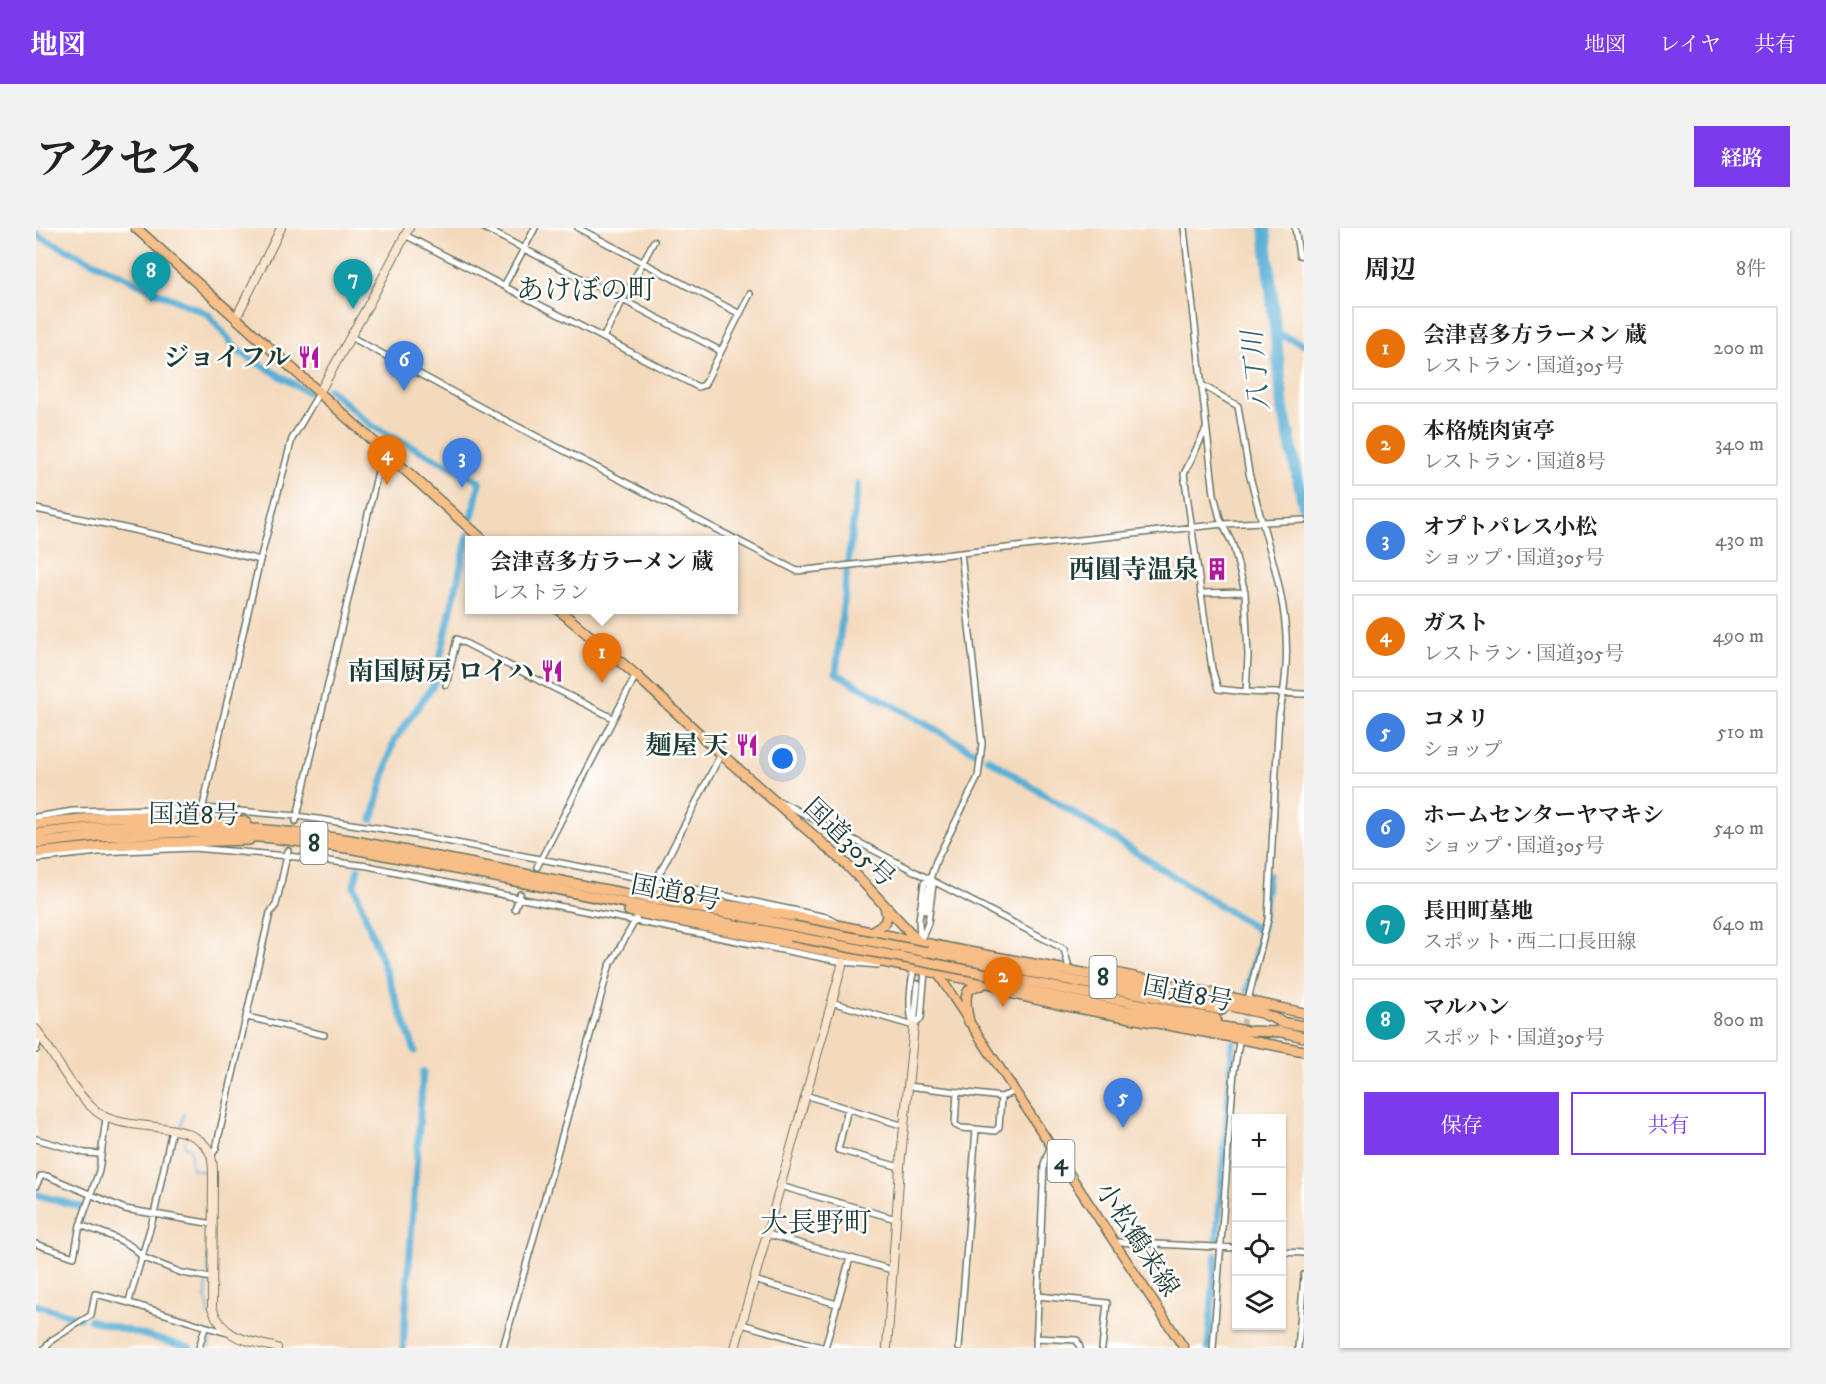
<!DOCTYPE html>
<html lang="ja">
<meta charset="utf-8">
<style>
:root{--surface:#fff;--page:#f2f2f2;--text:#202124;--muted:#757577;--line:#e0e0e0;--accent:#7c3aed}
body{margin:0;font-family:"IM FELL DW Pica","Noto Serif JP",serif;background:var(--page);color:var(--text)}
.controls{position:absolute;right:18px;bottom:18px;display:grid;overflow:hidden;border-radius:0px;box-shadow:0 2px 4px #0004}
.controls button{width:54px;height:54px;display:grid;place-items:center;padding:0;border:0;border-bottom:2px solid var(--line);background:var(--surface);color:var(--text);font:30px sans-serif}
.you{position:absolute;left:747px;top:531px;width:21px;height:21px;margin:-15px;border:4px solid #fff;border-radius:50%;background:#1a73e8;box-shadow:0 0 0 9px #1a73e833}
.badge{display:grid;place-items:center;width:39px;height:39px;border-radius:50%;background:var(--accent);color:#fff;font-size:20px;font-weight:700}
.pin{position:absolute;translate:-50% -50px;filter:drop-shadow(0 2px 3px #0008)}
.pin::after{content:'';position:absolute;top:32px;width:21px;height:18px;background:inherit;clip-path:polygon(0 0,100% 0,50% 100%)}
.popup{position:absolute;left:429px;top:308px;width:273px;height:78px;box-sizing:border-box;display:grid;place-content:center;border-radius:0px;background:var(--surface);filter:drop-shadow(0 2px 4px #0005);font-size:20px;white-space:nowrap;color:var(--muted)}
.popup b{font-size:22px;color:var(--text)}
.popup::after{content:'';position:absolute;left:50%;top:100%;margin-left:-12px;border:12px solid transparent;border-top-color:var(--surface)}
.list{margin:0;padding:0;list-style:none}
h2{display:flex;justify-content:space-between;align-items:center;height:78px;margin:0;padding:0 24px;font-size:26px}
h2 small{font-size:20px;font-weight:400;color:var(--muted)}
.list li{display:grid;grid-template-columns:39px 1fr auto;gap:18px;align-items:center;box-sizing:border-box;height:84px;margin:0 12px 12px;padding:0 12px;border:2px solid var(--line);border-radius:0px}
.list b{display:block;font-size:22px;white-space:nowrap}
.list p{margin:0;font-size:20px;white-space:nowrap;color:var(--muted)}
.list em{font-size:20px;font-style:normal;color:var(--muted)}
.actions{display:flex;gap:12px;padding:18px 24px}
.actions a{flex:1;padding:14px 0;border:2px solid var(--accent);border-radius:0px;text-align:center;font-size:21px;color:var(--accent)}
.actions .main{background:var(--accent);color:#fff}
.icon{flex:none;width:33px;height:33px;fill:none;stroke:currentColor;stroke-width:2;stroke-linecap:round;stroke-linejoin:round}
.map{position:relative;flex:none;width:1268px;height:1120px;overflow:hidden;border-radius:0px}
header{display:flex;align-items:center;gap:36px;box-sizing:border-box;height:84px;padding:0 30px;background:var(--accent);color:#fff}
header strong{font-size:28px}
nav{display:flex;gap:33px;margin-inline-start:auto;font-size:21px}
.intro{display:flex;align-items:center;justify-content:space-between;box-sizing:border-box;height:144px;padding:0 36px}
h1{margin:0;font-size:42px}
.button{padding:15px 27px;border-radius:0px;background:var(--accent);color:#fff;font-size:21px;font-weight:700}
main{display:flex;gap:36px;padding:0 36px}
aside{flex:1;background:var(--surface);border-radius:0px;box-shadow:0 2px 4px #0004}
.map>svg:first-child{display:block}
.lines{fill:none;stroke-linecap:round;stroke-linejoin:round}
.stream{stroke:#59afd5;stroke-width:2}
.canal{stroke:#59afd5;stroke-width:7}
.river{stroke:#59afd5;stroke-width:12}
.street-tunnel{stroke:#c9bba2;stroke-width:5;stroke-dasharray:5 2.5;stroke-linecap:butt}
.street-casing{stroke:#6a7464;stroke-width:8}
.secondary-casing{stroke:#6a7464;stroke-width:10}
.primary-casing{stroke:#6a7464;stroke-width:11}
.highway-casing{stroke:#6a7464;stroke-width:12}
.street{stroke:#fff;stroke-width:5}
.secondary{stroke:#fce5cf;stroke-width:8}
.primary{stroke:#f7be87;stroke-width:8}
.highway{stroke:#f7be87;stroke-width:9}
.highway-bridge-casing{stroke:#6a7464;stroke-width:12;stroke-linecap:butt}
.highway-bridge{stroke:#f7be87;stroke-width:9}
.labels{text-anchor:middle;stroke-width:5;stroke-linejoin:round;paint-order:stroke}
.shield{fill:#fff;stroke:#627771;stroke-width:1.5}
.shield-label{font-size:24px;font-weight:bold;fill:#1f3d34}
.poi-label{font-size:26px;font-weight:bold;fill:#1f3d34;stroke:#fff;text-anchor:end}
.street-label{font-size:26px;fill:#1f3d34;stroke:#fff}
.water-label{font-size:27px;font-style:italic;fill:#33656c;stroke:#fff}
.quarter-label{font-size:28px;fill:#1f3d34;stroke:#fff}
</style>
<header>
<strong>地図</strong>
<nav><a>地図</a><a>レイヤ</a><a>共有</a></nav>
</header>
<div class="intro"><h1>アクセス</h1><a class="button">経路</a></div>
<main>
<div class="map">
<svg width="1268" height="1120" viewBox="0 0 1268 1120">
<rect width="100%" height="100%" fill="#fff"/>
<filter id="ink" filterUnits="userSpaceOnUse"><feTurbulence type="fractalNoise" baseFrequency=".0167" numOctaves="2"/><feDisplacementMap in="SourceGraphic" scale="12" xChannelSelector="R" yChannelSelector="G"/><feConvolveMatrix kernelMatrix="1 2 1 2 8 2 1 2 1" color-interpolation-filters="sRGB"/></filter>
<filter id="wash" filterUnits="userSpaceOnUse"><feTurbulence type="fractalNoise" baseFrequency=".008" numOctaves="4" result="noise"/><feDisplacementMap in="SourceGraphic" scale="24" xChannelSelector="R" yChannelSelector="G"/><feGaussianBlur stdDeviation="1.35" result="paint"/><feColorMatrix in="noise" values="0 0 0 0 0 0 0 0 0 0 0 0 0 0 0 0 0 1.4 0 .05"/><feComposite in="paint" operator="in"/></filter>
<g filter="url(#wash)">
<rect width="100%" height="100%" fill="#f4dabd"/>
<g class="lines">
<path class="stream" d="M 145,898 L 148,886
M 149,911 L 149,918 L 154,921 L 156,941 L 172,945 L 173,980
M 172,1044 L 173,1029
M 171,1053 L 170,1069 L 174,1090
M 173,1120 L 176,1105"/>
<path class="canal" d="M 0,7 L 123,65 L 172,86 L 202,123 L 271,164
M 1239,105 L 1268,116
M 293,161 L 336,198 L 444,253 L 436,289
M 812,334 L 822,256
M 811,341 L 800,445 L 943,526
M 951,530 L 1221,701 L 1224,708
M 336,592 L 358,513 L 398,456 L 432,307
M 322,641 L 318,657 L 379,823
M 1211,762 L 1225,704 L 1232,647
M 2,967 L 46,979
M 1181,1010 L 1197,815
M 0,1077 L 44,1090
M 54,1092 L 154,1120
M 367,1120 L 387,844
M 1172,1120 L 1180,1027"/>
<path class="river" d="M 1229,0 L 1247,180 L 1268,279"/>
</g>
</g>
<g filter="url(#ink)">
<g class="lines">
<path class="street-tunnel" d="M 252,623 L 260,593
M 484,666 L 501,639
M 887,704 L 889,683
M 882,756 L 884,740
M 1205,803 L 1211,780"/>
<g class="street-casing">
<path id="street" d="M 448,0 L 685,123
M 542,0 L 704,86
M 1148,0 L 1178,266 L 1184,291 L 1197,317 L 1209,364 L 1212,428 L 1210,464 L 1268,466
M 1259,0 L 1263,27 L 1268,28
M 369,7 L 662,159 L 668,157 L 714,66
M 468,58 L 499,0
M 315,109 L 461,188 L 761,343 L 925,325
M 567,110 L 618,13
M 1166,157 L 1202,178 L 1213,245 L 1226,294 L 1268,292
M 1170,201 L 1148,246 L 1176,441 L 1182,461 L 1210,464
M 0,281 L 130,309 L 224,332
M 1166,365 L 1209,364
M 410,457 L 421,411 L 577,490
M 743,573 L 1028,721 L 1032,736
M 166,582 L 224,332 L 256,211 L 283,165
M 0,589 L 37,583 L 167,580 L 261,588 L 342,600 L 619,653 L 790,689 L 800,694
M 260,593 L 347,222
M 0,631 L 62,624 L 158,620 L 252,628 L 332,638 L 482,670 L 807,734 L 842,737
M 501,639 L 600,447
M 617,658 L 685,526
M 479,681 L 484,666
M 889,683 L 894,651 L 900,633 L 942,549 L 946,516 L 925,325 L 1187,296 L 1226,294 C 1246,363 1260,415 1243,487 L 1232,691 L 1212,772
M 885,712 L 892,695 L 897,657 L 894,652
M 884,713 L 883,692 L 888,655 L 894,651
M 795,774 L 878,798
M 211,789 L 288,807
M 878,797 L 882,756
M 878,798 L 885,790 L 889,743
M 878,798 C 869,778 877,742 882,721
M 0,822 L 4,807
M 872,858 L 965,869 L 978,864
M 921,864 L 919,897 L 925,900 L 940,901 L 923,1120
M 769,867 L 868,898
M 812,880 L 802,922 L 864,939
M 940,901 L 959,903 L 963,899 L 965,869
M 0,911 L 49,925 L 65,926
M 176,927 L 180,920 L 234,685 L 240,677 L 252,623
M 0,958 L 5,948 L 11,948 L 89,981 L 177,996
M 744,958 L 860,991
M 44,997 L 63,943 L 70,890
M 731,1006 L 856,1042
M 1080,1014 L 1200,1020
M 0,1016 L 38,1029 L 44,997 C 60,1003 97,1013 106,1029 L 146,1045 L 176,1050
M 1246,1024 L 1268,1025
M 718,1052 L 801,1076
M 1002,1068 L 1071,1075 L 1066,1120
M 93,1073 L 118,987 L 136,901
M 706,1096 L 789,1120 L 814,1030
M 1000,1110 L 1041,1112 L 1044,1120
M 9,1120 L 16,1112 L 55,1087 L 59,1066 C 104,1076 147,1093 192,1105
M 163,1120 L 169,1099
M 467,1120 L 573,739 L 600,691
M 1000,1120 L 1008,936 L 1015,917
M 1177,1120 L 1198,843 L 1204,809
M 1262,1120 L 1268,1047"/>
</g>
<g class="secondary-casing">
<path id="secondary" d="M 200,90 L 245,0
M 283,165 L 334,74 L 373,0
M 0,801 C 19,828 35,862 60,883 C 87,907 157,888 174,925 C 177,931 177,940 177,948 L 176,1080 C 188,1112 211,1112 241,1120
M 699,1120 L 807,734
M 851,1120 L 864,939 L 878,798"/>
</g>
<g class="primary-casing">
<path id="primary" d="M 902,746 L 1148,1120"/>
</g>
<g class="highway-casing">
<path id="highway" d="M 100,0 L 447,312
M 523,382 L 600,447 L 685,526 L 810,636 L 882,713
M 0,596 C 70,586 140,586 210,594
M 0,606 C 105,590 210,597 314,612 L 757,698
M 0,615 L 63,608 L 154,604 L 237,610 L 318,621 L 755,708
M 0,625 L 87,616 L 213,612
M 606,663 L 757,688 L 917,721 L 1068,749 L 1225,785 L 1247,794
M 593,683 L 1085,782 L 1211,803 L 1245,804
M 836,703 L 849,695 L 851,688 L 849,678
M 891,724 L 1186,782
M 1079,745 L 1268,785
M 972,750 L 1180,791
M 973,765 L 1021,776 L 1268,823
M 933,794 C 930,778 924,758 946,757
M 1244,794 L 1268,798
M 1241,803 L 1268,809"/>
</g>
<use href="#street" class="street"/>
<use href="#secondary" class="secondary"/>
<use href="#primary" class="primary"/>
<use href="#highway" class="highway"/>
<g class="highway-bridge-casing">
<path id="highway-bridge" d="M 757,698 L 891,724
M 755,708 L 972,750"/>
</g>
<use href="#highway-bridge" class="highway-bridge"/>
</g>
</g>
<defs>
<g id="restaurant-bare" transform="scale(1.8)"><path d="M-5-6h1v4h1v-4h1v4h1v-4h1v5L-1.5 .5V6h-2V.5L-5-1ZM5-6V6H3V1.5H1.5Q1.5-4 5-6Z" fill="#b5179e" stroke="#fff" stroke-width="2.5" paint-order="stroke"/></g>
<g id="building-bare" transform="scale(1.8)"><path d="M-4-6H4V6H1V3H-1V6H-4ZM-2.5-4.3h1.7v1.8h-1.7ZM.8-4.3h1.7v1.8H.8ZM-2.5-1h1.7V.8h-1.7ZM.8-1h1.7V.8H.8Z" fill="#b5179e" stroke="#fff" stroke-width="2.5" paint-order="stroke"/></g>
</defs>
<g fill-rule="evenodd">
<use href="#restaurant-bare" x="273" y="129"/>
<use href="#building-bare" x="1181" y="341"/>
<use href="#restaurant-bare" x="516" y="443"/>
<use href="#restaurant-bare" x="711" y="517"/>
</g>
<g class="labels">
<g class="shield">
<rect x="264.5" y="594" width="27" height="42" rx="4.5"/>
<rect x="1053.5" y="728" width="27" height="42" rx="4.5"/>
<rect x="1011.5" y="912" width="27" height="42" rx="4.5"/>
</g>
<g class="shield-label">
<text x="278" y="623">8</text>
<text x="1067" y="757">8</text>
<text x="1025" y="941">4</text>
</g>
<g class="poi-label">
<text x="255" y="138">ジョイフル</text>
<text x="1163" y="350">西圓寺温泉</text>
<text x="498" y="452">南国厨房 ロイハ</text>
<text x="693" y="526">麺屋 天</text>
</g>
<g class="street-label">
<text transform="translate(158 586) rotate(1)" y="9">国道8号</text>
<text transform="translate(814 614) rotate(44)" y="9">国道305号</text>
<text transform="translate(640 664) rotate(11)" y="9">国道8号</text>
<text transform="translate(1152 765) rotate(11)" y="9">国道8号</text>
<text transform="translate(1102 1011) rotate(57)" y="9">小松鶴来線</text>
</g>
<g class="water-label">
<text transform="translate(1220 143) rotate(-96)" y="9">八丁川</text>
</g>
<g class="quarter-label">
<text x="550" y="71">あけぼの町</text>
<text x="780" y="1004">大長野町</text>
</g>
</g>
</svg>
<div class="controls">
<button>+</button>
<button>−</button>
<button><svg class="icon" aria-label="locate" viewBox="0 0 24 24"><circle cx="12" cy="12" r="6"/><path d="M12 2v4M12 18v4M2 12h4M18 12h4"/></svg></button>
<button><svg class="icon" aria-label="layers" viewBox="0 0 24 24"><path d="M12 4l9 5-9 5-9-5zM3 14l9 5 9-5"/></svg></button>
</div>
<div class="you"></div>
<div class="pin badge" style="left:566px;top:455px;background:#e8710a">1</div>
<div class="popup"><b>会津喜多方ラーメン 蔵</b>レストラン</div>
<div class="pin badge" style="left:967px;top:779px;background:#e8710a">2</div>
<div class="pin badge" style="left:426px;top:260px;background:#3f7fe0">3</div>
<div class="pin badge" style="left:351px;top:257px;background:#e8710a">4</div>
<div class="pin badge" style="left:1087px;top:900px;background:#3f7fe0">5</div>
<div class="pin badge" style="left:368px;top:163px;background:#3f7fe0">6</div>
<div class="pin badge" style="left:317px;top:81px;background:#0f9aa8">7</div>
<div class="pin badge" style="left:115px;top:74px;background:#0f9aa8">8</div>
</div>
<aside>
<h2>周辺<small>8件</small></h2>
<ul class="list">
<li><span class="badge" style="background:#e8710a">1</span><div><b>会津喜多方ラーメン 蔵</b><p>レストラン · 国道305号</p></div><em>200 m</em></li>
<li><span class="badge" style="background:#e8710a">2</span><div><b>本格焼肉寅亭</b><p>レストラン · 国道8号</p></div><em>340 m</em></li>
<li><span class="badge" style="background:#3f7fe0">3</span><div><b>オプトパレス小松</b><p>ショップ · 国道305号</p></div><em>430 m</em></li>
<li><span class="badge" style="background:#e8710a">4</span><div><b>ガスト</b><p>レストラン · 国道305号</p></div><em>490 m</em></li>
<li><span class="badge" style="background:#3f7fe0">5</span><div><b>コメリ</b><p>ショップ</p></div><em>510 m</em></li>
<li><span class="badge" style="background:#3f7fe0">6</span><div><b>ホームセンターヤマキシ</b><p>ショップ · 国道305号</p></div><em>540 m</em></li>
<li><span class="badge" style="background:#0f9aa8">7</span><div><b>長田町墓地</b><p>スポット · 西二口長田線</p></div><em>640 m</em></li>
<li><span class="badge" style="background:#0f9aa8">8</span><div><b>マルハン</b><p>スポット · 国道305号</p></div><em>800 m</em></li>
</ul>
<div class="actions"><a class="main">保存</a><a>共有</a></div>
</aside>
</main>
